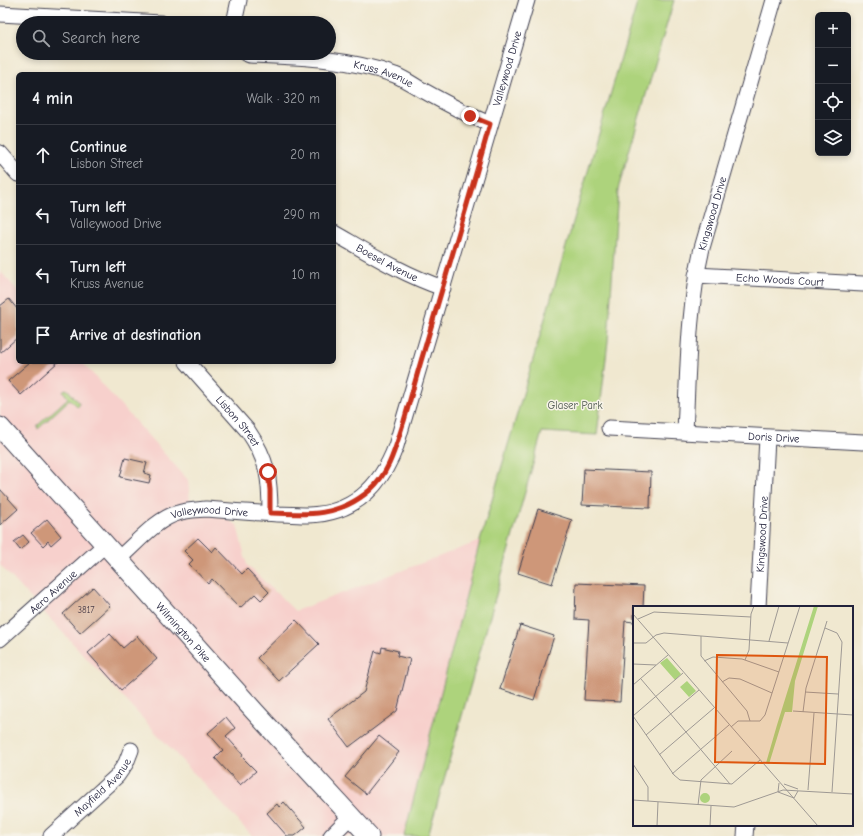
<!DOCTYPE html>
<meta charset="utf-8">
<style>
:root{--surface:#171b24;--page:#242831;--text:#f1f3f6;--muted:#9ea1a6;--line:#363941}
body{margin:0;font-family:"Comic Neue",sans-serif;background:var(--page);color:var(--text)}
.controls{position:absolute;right:12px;top:12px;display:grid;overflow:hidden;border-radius:6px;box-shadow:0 2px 6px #0003}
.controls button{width:36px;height:36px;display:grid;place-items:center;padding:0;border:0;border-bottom:1px solid var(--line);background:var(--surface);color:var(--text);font:20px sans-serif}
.stop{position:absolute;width:12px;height:12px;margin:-9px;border:3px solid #c8321e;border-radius:50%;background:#fff}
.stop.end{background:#c8321e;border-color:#fff;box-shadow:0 1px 4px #0008}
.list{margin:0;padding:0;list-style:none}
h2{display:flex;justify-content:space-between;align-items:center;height:52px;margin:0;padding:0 16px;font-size:17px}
h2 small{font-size:13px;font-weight:400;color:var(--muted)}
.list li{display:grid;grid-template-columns:26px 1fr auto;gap:12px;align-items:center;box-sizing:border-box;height:60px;padding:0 16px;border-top:1px solid var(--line)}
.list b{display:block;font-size:15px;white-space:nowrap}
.list p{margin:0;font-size:13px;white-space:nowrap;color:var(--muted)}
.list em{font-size:13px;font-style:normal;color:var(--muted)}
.icon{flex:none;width:22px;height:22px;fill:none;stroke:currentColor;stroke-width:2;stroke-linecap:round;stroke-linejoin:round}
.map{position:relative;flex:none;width:863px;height:836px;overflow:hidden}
.search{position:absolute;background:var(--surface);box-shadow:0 2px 6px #0003;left:16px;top:16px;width:320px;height:44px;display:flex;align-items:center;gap:10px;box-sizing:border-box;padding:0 14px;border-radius:22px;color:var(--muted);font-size:15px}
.panel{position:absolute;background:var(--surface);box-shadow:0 2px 6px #0003;left:16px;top:72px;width:320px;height:292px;border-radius:6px}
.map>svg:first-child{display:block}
.built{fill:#f7d0cc}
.green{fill:#add37c;stroke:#687a5c}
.building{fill:#ce9779}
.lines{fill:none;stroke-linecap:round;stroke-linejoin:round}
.minor-casing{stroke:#414051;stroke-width:17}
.major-casing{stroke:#414051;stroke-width:21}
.minor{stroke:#fff;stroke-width:15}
.major{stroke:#fff;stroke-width:19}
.route{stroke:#c8321e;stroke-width:5}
.labels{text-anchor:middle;stroke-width:3;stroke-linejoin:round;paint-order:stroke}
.number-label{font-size:9px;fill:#4d3f4a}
.street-label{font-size:11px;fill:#22223b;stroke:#f7f3e8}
.park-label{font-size:11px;fill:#4c574e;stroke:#f7f3e8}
.inset-road{fill:none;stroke:#9e9994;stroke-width:1}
.view{fill:#de560e;fill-opacity:0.15;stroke:#de560e;stroke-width:2}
.inset-edge{fill:none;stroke:#22223b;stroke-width:2}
</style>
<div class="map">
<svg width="863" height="836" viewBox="0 0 863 836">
<rect width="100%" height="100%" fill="#f7f3e8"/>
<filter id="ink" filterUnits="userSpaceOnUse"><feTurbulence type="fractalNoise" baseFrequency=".025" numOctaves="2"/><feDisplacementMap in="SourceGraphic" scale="8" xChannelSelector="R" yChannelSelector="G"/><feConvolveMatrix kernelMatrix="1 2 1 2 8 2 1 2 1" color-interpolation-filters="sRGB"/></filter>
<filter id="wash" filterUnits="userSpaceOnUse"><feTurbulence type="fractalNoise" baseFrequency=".012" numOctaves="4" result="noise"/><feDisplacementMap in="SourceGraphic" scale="16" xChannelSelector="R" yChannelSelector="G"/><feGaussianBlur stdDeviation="0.9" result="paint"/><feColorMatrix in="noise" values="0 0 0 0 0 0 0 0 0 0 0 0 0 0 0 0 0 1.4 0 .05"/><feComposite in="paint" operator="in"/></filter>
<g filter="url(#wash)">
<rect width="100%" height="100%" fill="#f0e8d0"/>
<path class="built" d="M 0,271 L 18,291 L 18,362 L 82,362 L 188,480 L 190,500 L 237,525 L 247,565 L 295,611 L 480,541 L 404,836 L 252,836 L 0,565 Z"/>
<path class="green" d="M 638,0 L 674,0 L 618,189 L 608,341 L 597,435 L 542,432 L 428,836 L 404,836 L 480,541 Z
M 65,389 L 68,390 L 79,403 L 78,407 L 70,399 L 38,429 L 37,426 L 68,398 L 63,391 Z"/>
<g id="blocks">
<path class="building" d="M 9,299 L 18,310 L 18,337 L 0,353 L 0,306 Z
M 30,362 L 58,362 L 21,395 L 8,381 Z
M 125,458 L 147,463 L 144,473 L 151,475 L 149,483 L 120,477 Z
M 584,469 L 651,472 L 650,508 L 582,505 Z
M 0,489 L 18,509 L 0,525 Z
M 538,509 L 572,520 L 552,584 L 518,573 Z
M 47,519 L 61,536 L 51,545 L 48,541 L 43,546 L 31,533 Z
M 23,535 L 29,542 L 20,550 L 14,542 Z
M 198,538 L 212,552 L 216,547 L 242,574 L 247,569 L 269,592 L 261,600 L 255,594 L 240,608 L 212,579 L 208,584 L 189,564 L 193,560 L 184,551 Z
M 576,583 L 644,586 L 643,607 L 634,607 L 634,622 L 625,621 L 620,702 L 584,700 L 589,620 L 575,619 Z
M 93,587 L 110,606 L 80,633 L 63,614 Z
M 296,620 L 319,644 L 279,681 L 257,658 Z
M 520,625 L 554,636 L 534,700 L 500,689 Z
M 110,634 L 123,648 L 137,636 L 157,659 L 121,690 L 88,653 Z
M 382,647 L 398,651 L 397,656 L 410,659 L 397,711 L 349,747 L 328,719 L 364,692 L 375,651 L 381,653 Z
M 226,717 L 235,728 L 226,736 L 243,755 L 242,757 L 256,771 L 240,785 L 215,758 L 223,750 L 208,733 Z
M 379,736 L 399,752 L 366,794 L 345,777 Z
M 284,802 L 306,827 L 295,836 L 287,836 L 267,813 L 277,804 L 279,807 Z"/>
</g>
</g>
<g filter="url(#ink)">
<use href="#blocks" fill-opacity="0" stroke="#414051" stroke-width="1"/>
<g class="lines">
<g class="minor-casing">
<g id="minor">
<path d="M 0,14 L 161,23"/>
<path d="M 234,23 L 239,0"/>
<path id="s1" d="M 245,53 L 250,55 C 300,57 347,58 395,75 C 405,79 415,86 424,91 C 446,103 467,115 490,124"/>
<path d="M 0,153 L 18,174"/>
<path id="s2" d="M 334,233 C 369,253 404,275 443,288"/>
<path id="s3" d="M 696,275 L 863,284"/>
<path id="s4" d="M 187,362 L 248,431 C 268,460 270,479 270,513"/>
<path id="s5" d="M 609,428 L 863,442"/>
<path id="s6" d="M 685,432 C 688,371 688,309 702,248 L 774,0"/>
<path id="s7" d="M 118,559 C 136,544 156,519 178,513 C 187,510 197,510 206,509 C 230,511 254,513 277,514 C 287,514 298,515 308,515 C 354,514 381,486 396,446 L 527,0"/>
<path id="s8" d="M 758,607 L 767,438"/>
<path id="s9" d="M 0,639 L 106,544"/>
<path id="s10" d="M 51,836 L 117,776 L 126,763 L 131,750"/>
<path d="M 331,836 L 351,816"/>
<path d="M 745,836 L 746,825"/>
</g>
</g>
<g class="major-casing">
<g id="major">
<path id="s11" d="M 0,427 L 255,712 L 369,836"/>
</g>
</g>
<use href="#minor" class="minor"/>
<use href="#major" class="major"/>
</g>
</g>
<g class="lines" filter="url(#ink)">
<path class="route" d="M 268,472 L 270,490 L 270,513 C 308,515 339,517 370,490 C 390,473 396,445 404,421 C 411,397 417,374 424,351 C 446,275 469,200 490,124 L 470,116"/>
</g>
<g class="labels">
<g class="number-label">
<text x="86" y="613">3817</text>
</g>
<g class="street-label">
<text dy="4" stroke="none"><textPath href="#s7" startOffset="720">Valleywood Drive</textPath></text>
<text dy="4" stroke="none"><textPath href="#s1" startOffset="141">Kruss Avenue</textPath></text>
<text dy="4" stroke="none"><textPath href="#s6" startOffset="221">Kingswood Drive</textPath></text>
<text dy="4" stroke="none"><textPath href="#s2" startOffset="61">Boesel Avenue</textPath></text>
<text dy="4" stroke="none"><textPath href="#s3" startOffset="84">Echo Woods Court</textPath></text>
<text dy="4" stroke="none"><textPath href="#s4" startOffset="78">Lisbon Street</textPath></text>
<text dy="4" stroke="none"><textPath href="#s5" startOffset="165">Doris Drive</textPath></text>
<text dy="4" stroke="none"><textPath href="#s7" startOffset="108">Valleywood Drive</textPath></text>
<text dy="4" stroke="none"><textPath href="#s8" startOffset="73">Kingswood Drive</textPath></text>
<text dy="4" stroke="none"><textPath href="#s9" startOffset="71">Aero Avenue</textPath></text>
<text dy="4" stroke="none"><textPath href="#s11" startOffset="275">Wilmington Pike</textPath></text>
<text dy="4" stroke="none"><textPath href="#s10" startOffset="71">Mayfield Avenue</textPath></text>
</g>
<g class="park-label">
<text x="575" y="409">Glaser Park</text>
</g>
</g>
<g transform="translate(633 606)">
<rect width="220" height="220" fill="#f0e8d0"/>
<path d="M 181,0 L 185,0 L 162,75 L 159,106 L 152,106 L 136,158 L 133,157 L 144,119 ZM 34,52 L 48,68 L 42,74 L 27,57 ZM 54,75 L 63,85 L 56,91 L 47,81 ZM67 192a5 5 0 1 1 10 0a5 5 0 1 1-10 0Z" fill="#add37c"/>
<path class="inset-road" d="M 0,8 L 185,220M 5,13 L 21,6 L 118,11M 192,22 L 204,27 L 209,36 L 199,186M 68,30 L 68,50 L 114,105 L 117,115M 136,35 L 146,0M 0,37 L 13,37 L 23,29 L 31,27 L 155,37M 112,54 L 116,44 L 118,8 L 121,0M 71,55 L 80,51 L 109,53 L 146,66M 0,58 L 23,59M 8,73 L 97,178M 89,76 L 96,72 L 107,73 L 139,87M 0,79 L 35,49M 172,86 L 205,88M 160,105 L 220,109M 170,106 L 173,82 L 194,15M 0,110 L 41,169 L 47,174 L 99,178 L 127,154M 0,110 L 50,67M 98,121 L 105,115 L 127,115 L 132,109 L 167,0M 13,129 L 66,84M 26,149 L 81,102M 0,158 L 15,181 L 15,195M 39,168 L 96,119M 146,177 L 145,186 L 161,192 L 165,185M 151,178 L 165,183M 175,184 L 181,107M 0,194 L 101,201 L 150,184 L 220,188M 65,199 L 68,174 L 99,145M 24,220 L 25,196M 77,220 L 78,200"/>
<path class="view" d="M 84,49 L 194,51 L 192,158 L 82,156 Z"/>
<rect width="220" height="220" class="inset-edge"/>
</g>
</svg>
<div class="controls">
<button>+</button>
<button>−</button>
<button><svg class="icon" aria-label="locate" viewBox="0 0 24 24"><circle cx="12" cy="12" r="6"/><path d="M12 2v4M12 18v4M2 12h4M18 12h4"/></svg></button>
<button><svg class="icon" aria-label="layers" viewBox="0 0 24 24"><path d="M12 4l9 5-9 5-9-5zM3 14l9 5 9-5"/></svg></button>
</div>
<div class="stop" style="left:268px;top:472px"></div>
<div class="stop end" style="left:470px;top:116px"></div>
<div class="search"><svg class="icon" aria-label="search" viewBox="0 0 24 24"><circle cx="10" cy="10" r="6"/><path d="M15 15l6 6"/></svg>Search here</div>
<section class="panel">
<h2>4 min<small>Walk · 320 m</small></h2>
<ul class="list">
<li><svg class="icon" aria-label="ahead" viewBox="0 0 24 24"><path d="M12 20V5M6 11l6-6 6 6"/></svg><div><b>Continue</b><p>Lisbon Street</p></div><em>20 m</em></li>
<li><svg class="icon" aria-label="left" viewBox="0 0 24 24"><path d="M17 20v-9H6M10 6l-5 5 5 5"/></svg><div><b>Turn left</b><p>Valleywood Drive</p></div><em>290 m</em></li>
<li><svg class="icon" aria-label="left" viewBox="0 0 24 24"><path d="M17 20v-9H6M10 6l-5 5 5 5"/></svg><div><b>Turn left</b><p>Kruss Avenue</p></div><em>10 m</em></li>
<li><svg class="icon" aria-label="arrive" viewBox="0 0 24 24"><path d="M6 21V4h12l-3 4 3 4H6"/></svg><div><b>Arrive at destination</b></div></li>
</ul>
</section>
</div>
